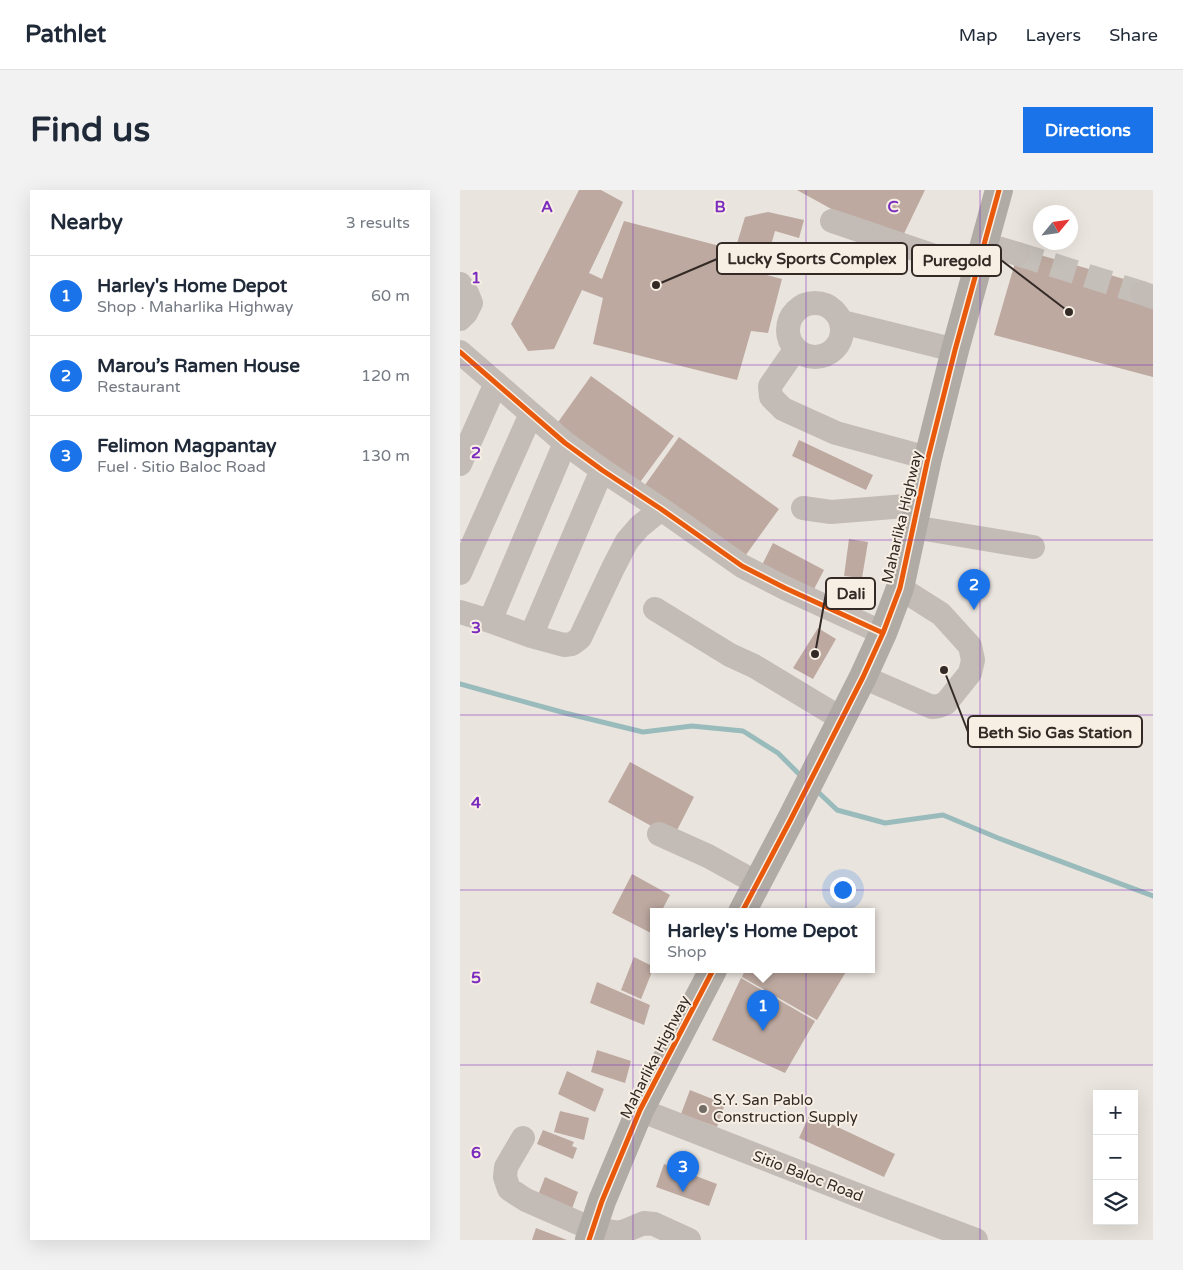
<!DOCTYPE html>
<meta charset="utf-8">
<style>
:root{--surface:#fff;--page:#f2f2f3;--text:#1f2937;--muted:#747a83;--line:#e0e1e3;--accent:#1a73e8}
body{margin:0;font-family:"Varela Round",sans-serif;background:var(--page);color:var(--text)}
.controls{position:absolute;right:15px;bottom:15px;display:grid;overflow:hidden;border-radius:0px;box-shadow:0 5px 20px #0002}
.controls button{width:45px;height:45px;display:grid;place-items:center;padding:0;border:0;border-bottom:1px solid var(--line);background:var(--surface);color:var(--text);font:25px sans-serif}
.compass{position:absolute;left:573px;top:15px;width:45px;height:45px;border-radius:50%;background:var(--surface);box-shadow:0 5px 20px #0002;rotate:61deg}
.you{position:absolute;left:382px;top:699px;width:18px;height:18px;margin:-12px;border:4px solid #fff;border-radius:50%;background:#1a73e8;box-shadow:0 0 0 8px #1a73e833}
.badge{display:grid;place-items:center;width:32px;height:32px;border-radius:50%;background:var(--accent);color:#fff;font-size:16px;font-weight:700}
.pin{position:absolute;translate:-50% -41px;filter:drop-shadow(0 1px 2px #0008)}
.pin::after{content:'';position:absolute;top:26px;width:18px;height:15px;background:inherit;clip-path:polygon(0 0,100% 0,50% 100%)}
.popup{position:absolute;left:190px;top:718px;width:225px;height:65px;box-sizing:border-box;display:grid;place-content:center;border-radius:0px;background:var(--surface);filter:drop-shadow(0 1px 4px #0005);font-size:16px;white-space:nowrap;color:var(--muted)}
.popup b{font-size:19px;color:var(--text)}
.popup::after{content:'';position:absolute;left:50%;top:100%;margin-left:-10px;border:10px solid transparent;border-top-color:var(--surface)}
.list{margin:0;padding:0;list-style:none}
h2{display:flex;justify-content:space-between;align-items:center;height:65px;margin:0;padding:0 20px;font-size:21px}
h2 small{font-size:16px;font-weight:400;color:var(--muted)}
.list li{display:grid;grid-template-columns:32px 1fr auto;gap:15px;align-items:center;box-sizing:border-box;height:80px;padding:0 20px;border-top:1px solid var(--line)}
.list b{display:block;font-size:19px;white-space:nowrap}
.list p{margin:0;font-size:16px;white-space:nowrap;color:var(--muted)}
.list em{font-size:16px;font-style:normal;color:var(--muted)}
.icon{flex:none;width:28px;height:28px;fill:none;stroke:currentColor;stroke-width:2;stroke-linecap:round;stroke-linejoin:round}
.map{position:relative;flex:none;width:693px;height:1050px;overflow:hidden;border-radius:0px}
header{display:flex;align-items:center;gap:30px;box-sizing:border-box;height:70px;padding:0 25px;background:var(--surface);border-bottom:1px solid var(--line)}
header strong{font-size:24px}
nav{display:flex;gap:28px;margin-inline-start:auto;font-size:18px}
.intro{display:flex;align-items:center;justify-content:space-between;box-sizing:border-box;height:120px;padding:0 30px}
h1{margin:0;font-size:35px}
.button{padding:12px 22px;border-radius:0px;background:var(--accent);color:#fff;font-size:18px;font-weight:700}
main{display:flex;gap:30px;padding:0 30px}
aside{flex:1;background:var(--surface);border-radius:0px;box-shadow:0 5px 20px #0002}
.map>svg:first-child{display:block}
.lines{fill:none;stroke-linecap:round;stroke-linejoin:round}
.stream{stroke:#9abbbb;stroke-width:5}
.building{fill:#bda9a0}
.minor-tunnel{stroke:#c5bfb9;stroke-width:24;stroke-dasharray:24 12;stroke-linecap:butt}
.minor{stroke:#c3bcb6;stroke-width:24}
.major{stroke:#b1aba6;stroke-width:28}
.cycleway-casing{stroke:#f8efe4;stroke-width:8}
.cycleway{stroke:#e8590c;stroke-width:5}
.grid{fill:none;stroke:#7b2cbf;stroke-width:1;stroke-opacity:0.55}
.poi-dot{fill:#736b66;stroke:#f8efe4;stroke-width:2}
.labels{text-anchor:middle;stroke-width:4;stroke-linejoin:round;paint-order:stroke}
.street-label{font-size:15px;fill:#332a26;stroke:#f8efe4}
.poi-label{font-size:15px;fill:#332a26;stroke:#f8efe4;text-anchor:start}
.grid-label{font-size:16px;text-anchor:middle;font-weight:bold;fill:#7b2cbf;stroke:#f8efe4;stroke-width:4;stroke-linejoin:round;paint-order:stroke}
.leader{fill:none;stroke:#332a26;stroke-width:2}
.callout-dot{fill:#332a26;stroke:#f8efe4;stroke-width:2}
.callout{fill:#f8efe4;stroke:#332a26;stroke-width:2}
.callout-label{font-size:16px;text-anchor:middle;font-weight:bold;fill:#332a26}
</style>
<header>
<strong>Pathlet</strong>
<nav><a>Map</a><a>Layers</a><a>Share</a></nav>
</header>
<div class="intro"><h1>Find us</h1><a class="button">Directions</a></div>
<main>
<aside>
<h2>Nearby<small>3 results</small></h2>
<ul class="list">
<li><span class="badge">1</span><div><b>Harley's Home Depot</b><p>Shop · Maharlika Highway</p></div><em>60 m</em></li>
<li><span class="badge">2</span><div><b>Marou’s Ramen House</b><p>Restaurant</p></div><em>120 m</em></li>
<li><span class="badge">3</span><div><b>Felimon Magpantay</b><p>Fuel · Sitio Baloc Road</p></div><em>130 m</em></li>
</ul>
</aside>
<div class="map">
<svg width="693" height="1050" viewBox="0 0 693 1050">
<rect width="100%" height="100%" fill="#eae4de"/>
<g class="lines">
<path class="stream" d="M 0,494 L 105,523 L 183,542 L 232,536 L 283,541 L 318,563 L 343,588
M 355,599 L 377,620 L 425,633 L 483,625 L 538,648 L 693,706"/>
</g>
<path class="building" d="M 119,0 L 141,0 L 163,12 L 129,83 L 142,89 L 164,31 L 275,60 L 285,27 L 308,22 L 344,30 L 339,48 L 315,41 L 303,84 L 322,89 L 308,143 L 291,141 L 277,190 L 133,154 L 143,108 L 122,100 L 94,159 L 68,161 L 51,134 Z
M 337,0 L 465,0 L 440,52 L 375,21 Z
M 559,59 L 685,95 L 693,115 L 693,187 L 534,145 Z
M 131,186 L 214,246 L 178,295 L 96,235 Z
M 219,247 L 319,319 L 280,373 L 180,302 Z
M 339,250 L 413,285 L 406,300 L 332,266 Z
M 389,349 L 408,352 L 402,388 L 384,386 Z
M 313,353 L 364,380 L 352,403 L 301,377 Z
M 358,438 L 376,449 L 353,489 L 333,478 Z
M 170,572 L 234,607 L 213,648 L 148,612 Z
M 172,684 L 210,705 L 201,722 L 194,722 L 194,737 L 191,743 L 152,723 Z
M 174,767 L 194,777 L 181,809 L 161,800 Z
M 285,780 L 387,780 L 357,830 L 282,787 Z
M 281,788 L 355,831 L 325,883 L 252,850 Z
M 137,792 L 190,815 L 184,835 L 130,813 Z
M 137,860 L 171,871 L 165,893 L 131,882 Z
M 107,881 L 144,899 L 135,922 L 98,904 Z
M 230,900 L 265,914 L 257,937 L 221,924 Z
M 100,921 L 129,928 L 124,950 L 94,942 Z
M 350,924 L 435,964 L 424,987 L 339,948 Z
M 83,940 L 114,952 L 112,956 L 117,958 L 113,969 L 77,954 Z
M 204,974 L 257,994 L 249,1016 L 196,997 Z
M 85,987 L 118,1002 L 109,1027 L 75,1013 Z
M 76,1038 L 107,1050 L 72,1050 Z"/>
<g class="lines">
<path class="minor-tunnel" d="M 558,64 L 682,103"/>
<path class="minor" d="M 372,31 L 516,80
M 524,54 L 558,64
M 0,94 L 7,103 L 11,113 L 6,123 L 0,129
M 682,103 L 693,107
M328 140a27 27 0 1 1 54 0a27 27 0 1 1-54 0Z
M 382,132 L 495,160
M 335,160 L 310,196 L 311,207 L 323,219 L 376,243 L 468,268
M 0,162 L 105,253 L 142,280 L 201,319 L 282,376 L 325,398 L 423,443
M 0,274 L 36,193
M 343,318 L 371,322 L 458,315
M 453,337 L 573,357
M 0,383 L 71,224
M 195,419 L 270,465 L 294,476 L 382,529
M 0,422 L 30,431 L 71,446 L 104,455 L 112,454 L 120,448 L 153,378 L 167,351 L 179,337 L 201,319
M 30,431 L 105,253
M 71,446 L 142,280
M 403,487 L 472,517 L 479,516 L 486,513 L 510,483 L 513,470 L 510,456 L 481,424 L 440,398
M 199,644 L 248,666 L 297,693
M 180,920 L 418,1013 L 516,1050
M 63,948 L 46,977 L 45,987 L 49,999 L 66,1010 L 132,1039 L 160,1043 L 184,1033 L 194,1034 L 229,1050"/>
<path class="major" d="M 282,722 L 331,629 L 403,487 L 423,443 L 440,398 L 468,268 L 495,160 L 539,0
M 129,1050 L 142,1011 L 180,920 L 253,780"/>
<g class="cycleway-casing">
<path id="cycleway" d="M 0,162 L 105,253 L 142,280 L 201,319 L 282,376 L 325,398 L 423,443
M 282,722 L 331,629 L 403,487 L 423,443 L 440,398 L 468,268 L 495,160 L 539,0
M 129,1050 L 142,1011 L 180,920 L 253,780"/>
</g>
<use href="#cycleway" class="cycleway"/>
</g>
<path class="grid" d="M 173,0 L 173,1050M 346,0 L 346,1050M 520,0 L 520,1050M 0,175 L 693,175M 0,350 L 693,350M 0,525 L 693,525M 0,700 L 693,700M 0,875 L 693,875"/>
<circle class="poi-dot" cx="243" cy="919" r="5"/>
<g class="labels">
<g class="street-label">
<text transform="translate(442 327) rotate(-77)" y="5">Maharlika Highway</text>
<text transform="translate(195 867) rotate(-63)" y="5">Maharlika Highway</text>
<text transform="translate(348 986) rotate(21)" y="5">Sitio Baloc Road</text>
</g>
<g class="poi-label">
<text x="253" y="915">S.Y. San Pablo<tspan x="253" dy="17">Construction Supply</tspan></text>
</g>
</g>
<g class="grid-label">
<text x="87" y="22">A</text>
<text x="260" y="22">B</text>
<text x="433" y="22">C</text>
<text x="16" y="93">1</text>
<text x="16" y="268">2</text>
<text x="16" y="443">3</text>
<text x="16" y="618">4</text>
<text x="16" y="793">5</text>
<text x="16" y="968">6</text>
</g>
<path class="leader" d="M196 95L257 69M609 122L541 70M355 464L366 403M484 480L508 542"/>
<g class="callout-dot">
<circle cx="196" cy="95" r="5"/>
<circle cx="609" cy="122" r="5"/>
<circle cx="355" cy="464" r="5"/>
<circle cx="484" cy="480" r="5"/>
</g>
<g class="callout">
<rect x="257" y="53" width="190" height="31" rx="5"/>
<rect x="452" y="55" width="89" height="31" rx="5"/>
<rect x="366" y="388" width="49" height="31" rx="5"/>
<rect x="508" y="526" width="174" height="31" rx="5"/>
</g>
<g class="callout-label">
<text x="352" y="74">Lucky Sports Complex</text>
<text x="497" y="76">Puregold</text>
<text x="391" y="409">Dali</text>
<text x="595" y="548">Beth Sio Gas Station</text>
</g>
</svg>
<div class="controls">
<button>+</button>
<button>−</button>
<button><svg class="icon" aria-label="layers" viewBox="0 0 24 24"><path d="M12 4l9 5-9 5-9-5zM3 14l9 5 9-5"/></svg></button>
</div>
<svg class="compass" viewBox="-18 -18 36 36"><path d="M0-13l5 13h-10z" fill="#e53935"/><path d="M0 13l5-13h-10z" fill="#747a83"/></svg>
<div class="you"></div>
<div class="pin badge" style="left:303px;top:841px">1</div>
<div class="popup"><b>Harley's Home Depot</b>Shop</div>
<div class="pin badge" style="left:514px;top:420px">2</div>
<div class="pin badge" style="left:223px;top:1002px">3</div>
</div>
</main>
